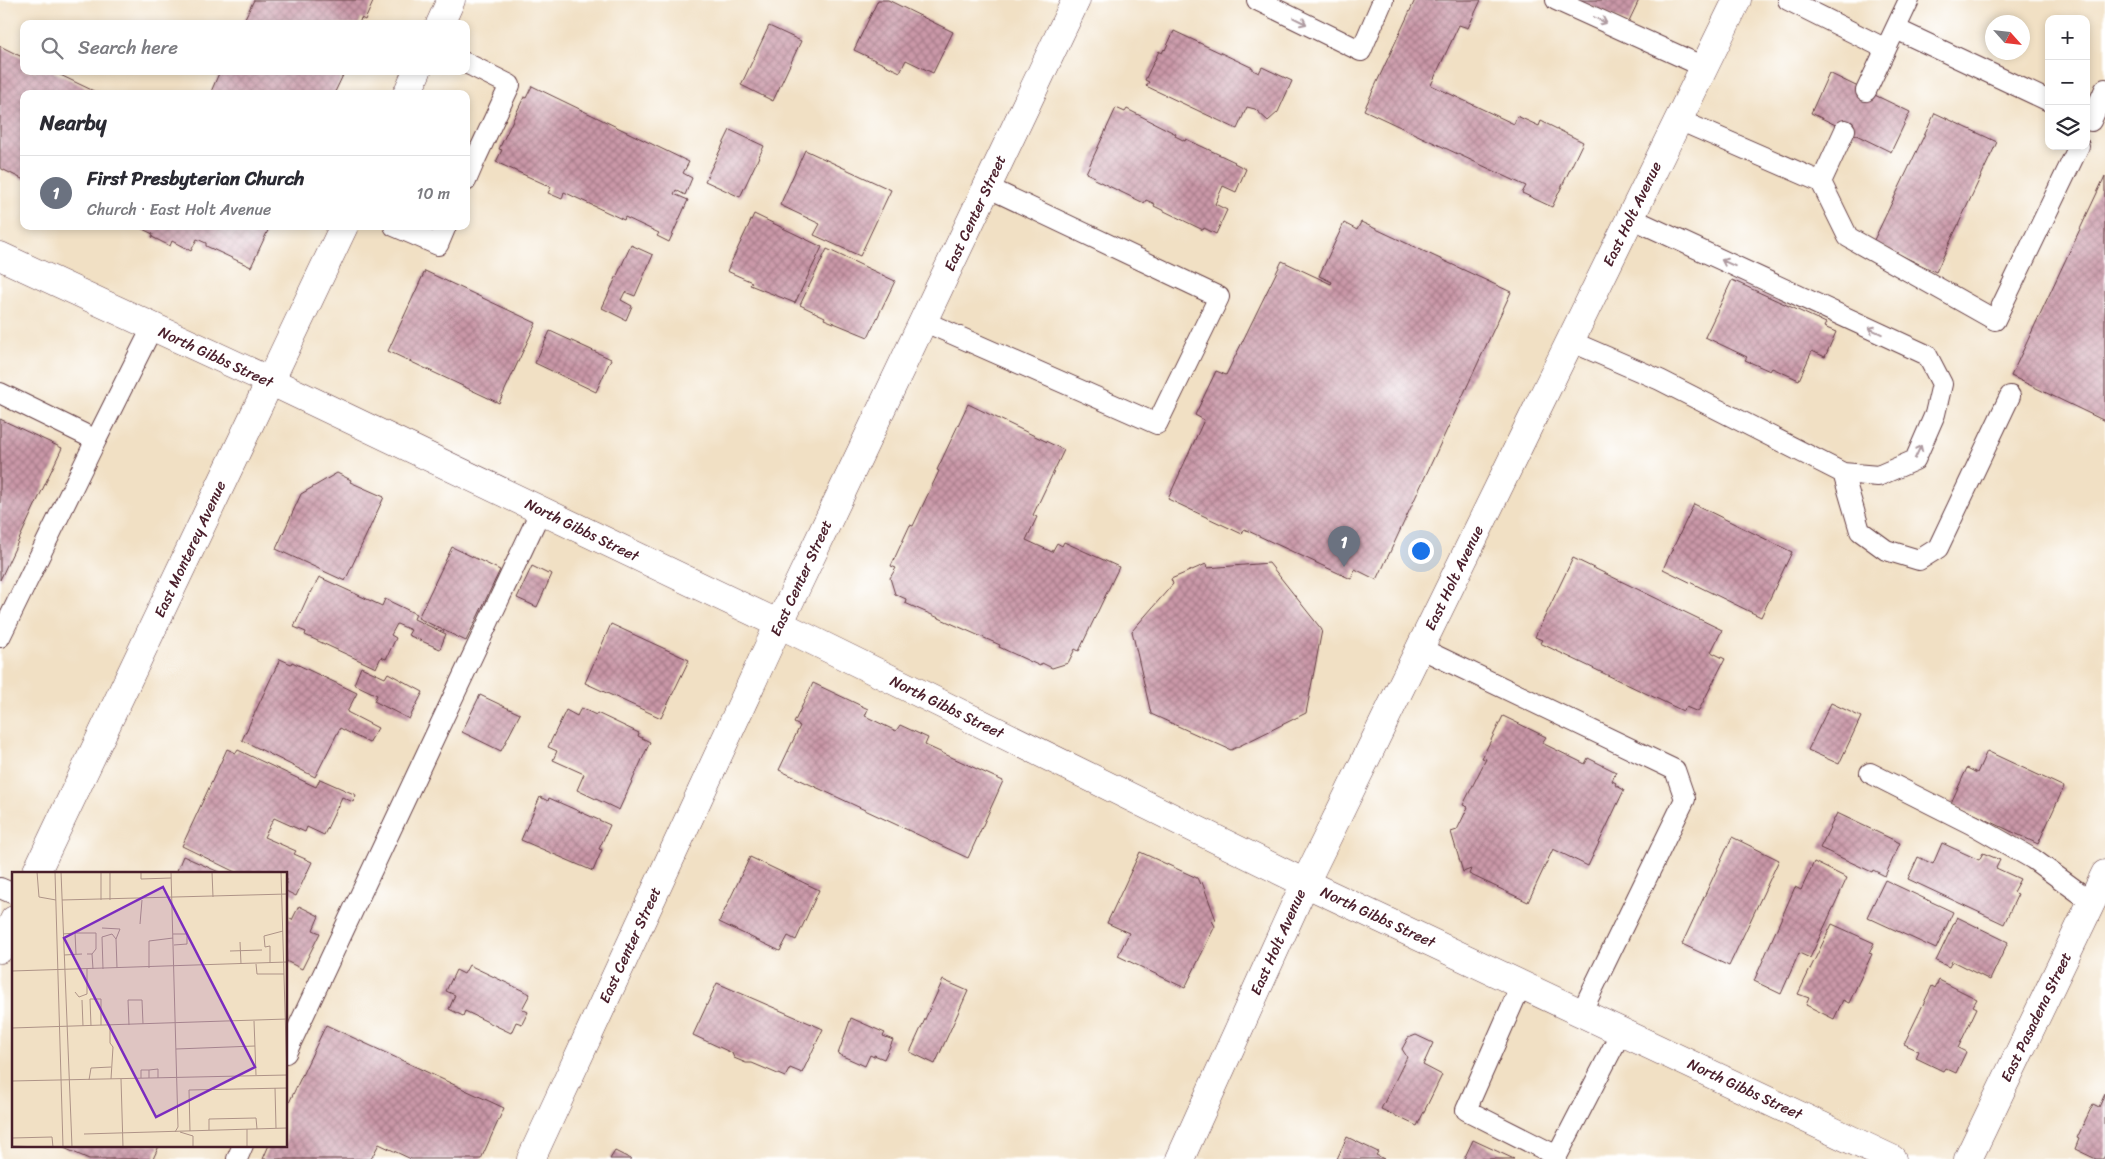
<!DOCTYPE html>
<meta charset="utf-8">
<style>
:root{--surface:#fff;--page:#f7f7f7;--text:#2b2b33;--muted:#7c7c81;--line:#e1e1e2;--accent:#111827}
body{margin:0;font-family:Sriracha,sans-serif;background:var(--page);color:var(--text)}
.controls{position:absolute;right:15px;top:15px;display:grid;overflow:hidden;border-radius:10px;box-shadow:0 2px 8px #0003}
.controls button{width:45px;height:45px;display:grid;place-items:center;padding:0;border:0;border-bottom:1px solid var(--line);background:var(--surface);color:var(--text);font:25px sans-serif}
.compass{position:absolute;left:1985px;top:15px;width:45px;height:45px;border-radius:50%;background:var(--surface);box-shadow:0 2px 8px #0003;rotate:117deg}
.you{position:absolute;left:1420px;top:550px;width:18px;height:18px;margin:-12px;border:4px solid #fff;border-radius:50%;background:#1a73e8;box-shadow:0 0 0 8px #1a73e833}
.badge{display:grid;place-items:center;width:32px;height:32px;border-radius:50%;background:var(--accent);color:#fff;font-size:16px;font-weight:700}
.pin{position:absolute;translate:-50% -41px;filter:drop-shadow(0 1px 2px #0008)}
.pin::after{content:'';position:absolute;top:26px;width:18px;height:15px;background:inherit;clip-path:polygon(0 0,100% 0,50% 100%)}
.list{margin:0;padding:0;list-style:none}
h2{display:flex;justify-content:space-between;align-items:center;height:65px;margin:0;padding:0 20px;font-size:21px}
h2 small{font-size:16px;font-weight:400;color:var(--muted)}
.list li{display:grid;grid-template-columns:32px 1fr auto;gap:15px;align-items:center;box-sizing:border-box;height:75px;padding:0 20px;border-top:1px solid var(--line)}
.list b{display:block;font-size:19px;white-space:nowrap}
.list p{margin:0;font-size:16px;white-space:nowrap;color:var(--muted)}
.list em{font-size:16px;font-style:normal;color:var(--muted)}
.icon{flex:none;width:28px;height:28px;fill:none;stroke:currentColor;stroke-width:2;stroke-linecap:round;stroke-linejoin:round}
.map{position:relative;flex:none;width:2105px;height:1159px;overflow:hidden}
.search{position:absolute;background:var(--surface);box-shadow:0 2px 8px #0003;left:20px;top:20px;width:450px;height:55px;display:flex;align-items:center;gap:12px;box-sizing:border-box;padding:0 18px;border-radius:10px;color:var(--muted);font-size:19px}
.panel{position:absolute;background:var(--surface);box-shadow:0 2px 8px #0003;left:20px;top:90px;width:450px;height:140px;border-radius:10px}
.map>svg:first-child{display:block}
.building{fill:url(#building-cross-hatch)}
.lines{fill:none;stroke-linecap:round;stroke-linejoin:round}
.service-casing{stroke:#633c42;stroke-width:22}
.minor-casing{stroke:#633c42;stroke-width:29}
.tertiary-casing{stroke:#633c42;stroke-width:29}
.primary-casing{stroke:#633c42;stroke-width:29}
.service{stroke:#fff;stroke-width:20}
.minor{stroke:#fff;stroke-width:28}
.tertiary{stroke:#fff;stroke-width:28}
.primary{stroke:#fff;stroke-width:28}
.oneway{stroke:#ae9aa0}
.labels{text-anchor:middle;stroke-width:4.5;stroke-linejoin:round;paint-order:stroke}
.street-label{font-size:15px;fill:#4a1f2b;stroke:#fff}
.inset-road{fill:none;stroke:#ae9387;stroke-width:1}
.view{fill:#7b2cbf;fill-opacity:0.15;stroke:#7b2cbf;stroke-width:2.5}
.inset-edge{fill:none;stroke:#4a1f2b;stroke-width:2.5}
</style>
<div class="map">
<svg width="2105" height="1159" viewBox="0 0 2105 1159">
<defs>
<pattern id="building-cross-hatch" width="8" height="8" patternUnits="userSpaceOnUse" patternTransform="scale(1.25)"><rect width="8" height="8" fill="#ca98a8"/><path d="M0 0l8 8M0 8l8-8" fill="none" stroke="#a67b89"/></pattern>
</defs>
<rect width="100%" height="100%" fill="#fff"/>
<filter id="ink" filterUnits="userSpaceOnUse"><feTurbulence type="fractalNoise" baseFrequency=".02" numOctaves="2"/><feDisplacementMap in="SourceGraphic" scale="10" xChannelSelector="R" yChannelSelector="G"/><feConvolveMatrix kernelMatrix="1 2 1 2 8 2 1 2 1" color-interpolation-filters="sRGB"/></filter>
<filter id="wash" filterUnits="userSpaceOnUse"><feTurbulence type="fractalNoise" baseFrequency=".0096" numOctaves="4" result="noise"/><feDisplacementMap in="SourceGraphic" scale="20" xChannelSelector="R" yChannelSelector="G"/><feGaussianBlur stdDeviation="1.12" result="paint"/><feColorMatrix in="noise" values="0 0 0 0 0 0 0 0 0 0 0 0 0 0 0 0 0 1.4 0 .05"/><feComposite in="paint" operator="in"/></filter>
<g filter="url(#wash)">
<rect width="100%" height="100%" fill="#f1e0c4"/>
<g id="blocks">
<path class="building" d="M 254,0 L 370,0 L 373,2 L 365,20 L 361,18 L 359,24 L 242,24 Z
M 878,0 L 888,0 L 953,32 L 933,73 L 906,60 L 900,72 L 854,50 Z
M 1415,0 L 1481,0 L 1468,28 L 1459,25 L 1431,85 L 1514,124 L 1517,116 L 1539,126 L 1541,121 L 1583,142 L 1552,207 L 1522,193 L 1526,186 L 1364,110 Z
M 1578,0 L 1639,0 L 1628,23 Z
M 769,26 L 801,41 L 773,101 L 741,85 Z
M 1174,31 L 1253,68 L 1253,70 L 1259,73 L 1262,67 L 1292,81 L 1278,112 L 1268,121 L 1255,109 L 1247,107 L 1237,129 L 1146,86 L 1149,82 L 1145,80 L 1159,51 L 1162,53 L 1164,49 L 1165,50 Z
M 0,46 L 24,58 L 24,71 L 52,71 L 100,94 L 24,94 L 24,180 L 0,168 Z
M 220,71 L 345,71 L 334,94 L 210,94 Z
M 1829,73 L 1910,112 L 1891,152 L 1811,113 Z
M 532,86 L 689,162 L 683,173 L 692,178 L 685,195 L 676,190 L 674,194 L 688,200 L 669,242 L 657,236 L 659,233 L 625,217 L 624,220 L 564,192 L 562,199 L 548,193 L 551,187 L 496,162 L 502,150 L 499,149 L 524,97 L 526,98 Z
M 1116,108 L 1125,112 L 1127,109 L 1176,134 L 1175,136 L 1185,141 L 1186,139 L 1235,162 L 1234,163 L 1246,169 L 1236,192 L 1223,186 L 1215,204 L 1227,210 L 1216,234 L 1204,228 L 1203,230 L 1154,206 L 1155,204 L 1146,200 L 1144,203 L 1094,179 L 1095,177 L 1086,173 Z
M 1935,113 L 1997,142 L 1936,272 L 1873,242 Z
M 730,130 L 764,146 L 740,197 L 705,181 Z
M 805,150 L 891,190 L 860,256 L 814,235 L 820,224 L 780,205 Z
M 2105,176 L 2105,421 L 2011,376 Z
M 754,214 L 822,247 L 795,303 L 750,285 L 752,282 L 727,271 Z
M 1361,222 L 1511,292 L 1377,580 L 1355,569 L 1351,579 L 1244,529 L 1242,534 L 1168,499 L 1204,420 L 1195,415 L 1216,371 L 1226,375 L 1282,261 L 1331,284 L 1332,282 L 1319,276 L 1344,223 L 1357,230 Z
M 136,226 L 270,226 L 251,267 L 206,246 L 206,243 L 197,239 L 191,251 L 172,241 L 170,246 L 152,237 L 153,234 Z
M 631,245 L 653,255 L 635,296 L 625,292 L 621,300 L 632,306 L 626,320 L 602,308 Z
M 827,249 L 895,281 L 868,337 L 824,319 L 825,317 L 800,305 Z
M 425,271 L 536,323 L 499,403 L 388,351 Z
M 1732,280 L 1826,323 L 1824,327 L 1836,332 L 1825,357 L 1812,351 L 1799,380 L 1772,368 L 1770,371 L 1745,360 L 1747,357 L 1705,337 Z
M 550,331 L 611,359 L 596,392 L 535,363 Z
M 968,404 L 1064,450 L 1033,515 L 1037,517 L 1026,540 L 1052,552 L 1057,543 L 1062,546 L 1064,542 L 1119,567 L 1079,651 L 1075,649 L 1068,663 L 1052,668 L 1042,663 L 1040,666 L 999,647 L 1000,645 L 905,603 L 906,599 L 895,594 L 890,578 L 896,568 L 891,566 L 910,525 L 913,526 L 939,471 L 937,470 Z
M 0,419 L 62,448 L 0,580 Z
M 337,473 L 351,480 L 350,482 L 384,497 L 345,581 L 276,549 L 301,494 Z
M 1694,504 L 1792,552 L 1761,617 L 1663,569 Z
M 452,547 L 500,570 L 466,641 L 418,618 Z
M 1573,558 L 1722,630 L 1711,652 L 1725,659 L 1698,712 L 1686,707 L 1683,711 L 1540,643 L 1542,640 L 1535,637 Z
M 1269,563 L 1322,630 L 1306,713 L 1231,750 L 1151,714 L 1132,631 L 1173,584 L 1171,579 L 1206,564 L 1207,568 Z
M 532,566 L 548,574 L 549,572 L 552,574 L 537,607 L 517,598 Z
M 319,577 L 382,606 L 385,599 L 416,614 L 414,619 L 446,634 L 440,649 L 408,635 L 411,630 L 397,624 L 391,635 L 396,638 L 386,659 L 381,657 L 376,668 L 305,635 L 306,632 L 294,627 L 310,592 L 311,593 Z
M 611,624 L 689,660 L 661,718 L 585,683 Z
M 280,659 L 291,664 L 292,662 L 357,693 L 347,712 L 378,728 L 369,743 L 340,728 L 315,777 L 242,740 Z
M 361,667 L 385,678 L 388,673 L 423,692 L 409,719 L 374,701 L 377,695 L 354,684 Z
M 813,683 L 868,709 L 865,716 L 896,731 L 900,725 L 928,738 L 925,745 L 1003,781 L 968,858 L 779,770 L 800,726 L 794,723 Z
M 480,695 L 520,714 L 501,751 L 462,732 Z
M 1831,703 L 1861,717 L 1839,764 L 1808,750 Z
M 581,708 L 596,715 L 597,713 L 639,733 L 638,736 L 650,742 L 619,810 L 577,790 L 584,774 L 553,760 L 557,751 L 548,747 L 566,710 L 577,716 Z
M 1503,716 L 1546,737 L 1542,743 L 1585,764 L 1588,758 L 1616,772 L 1612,781 L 1616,783 L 1615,785 L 1624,790 L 1588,866 L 1553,849 L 1528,902 L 1469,874 L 1471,869 L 1463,872 L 1451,832 L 1457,830 L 1468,807 L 1463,805 L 1486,759 L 1482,758 Z
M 227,749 L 236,753 L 238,750 L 316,787 L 320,779 L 356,795 L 353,802 L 342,797 L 324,835 L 307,827 L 305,832 L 274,818 L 264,837 L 296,851 L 294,854 L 312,862 L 296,896 L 286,891 L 286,873 L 237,873 L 182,846 Z
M 1987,751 L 2064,787 L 2038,844 L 1951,803 L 1967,768 L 1977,773 Z
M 540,797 L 548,801 L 549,798 L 610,825 L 599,849 L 602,850 L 593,871 L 521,840 Z
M 1837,813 L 1900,843 L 1885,876 L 1873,870 L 1872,872 L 1820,848 Z
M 1732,837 L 1779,860 L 1729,966 L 1682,944 Z
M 1942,843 L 1979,860 L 1983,853 L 2000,860 L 1996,868 L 2020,879 L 2013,892 L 2018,894 L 2004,924 L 1908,879 L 1918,857 L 1933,864 Z
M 1140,852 L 1197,878 L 1200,884 L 1202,882 L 1216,920 L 1212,921 L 1215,926 L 1185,988 L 1118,956 L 1129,933 L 1107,923 Z
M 183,856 L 221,873 L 176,873 Z
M 750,857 L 819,890 L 796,940 L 788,936 L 780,951 L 719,922 Z
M 1814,862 L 1847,878 L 1810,958 L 1799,953 L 1781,994 L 1754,981 L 1795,887 L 1801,890 Z
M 1885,880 L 1953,912 L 1936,949 L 1867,917 Z
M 299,906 L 319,916 L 313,930 L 320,933 L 302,969 L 286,961 L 286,917 L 292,920 Z
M 1957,917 L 2008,942 L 1990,980 L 1952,961 L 1949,967 L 1936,961 Z
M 1832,924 L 1874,943 L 1869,953 L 1872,954 L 1849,1003 L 1843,1000 L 1834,1019 L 1806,1005 L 1809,998 L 1798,994 Z
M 469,965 L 530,994 L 522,1009 L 528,1012 L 522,1024 L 516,1022 L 511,1033 L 465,1011 L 463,1016 L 449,1009 L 455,995 L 446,991 L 456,970 L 464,974 Z
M 943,980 L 968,991 L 935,1064 L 910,1052 Z
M 1939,980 L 1977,999 L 1973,1006 L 1977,1008 L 1958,1048 L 1966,1052 L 1956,1073 L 1945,1068 L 1943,1071 L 1916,1058 L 1919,1051 L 1904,1044 L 1932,986 L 1935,988 Z
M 717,983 L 823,1029 L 802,1073 L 790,1068 L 785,1077 L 752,1063 L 746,1063 L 734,1058 L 732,1053 L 693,1035 Z
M 851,1018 L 885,1033 L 883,1036 L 893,1040 L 884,1059 L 874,1055 L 874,1057 L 870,1055 L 865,1066 L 838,1054 Z
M 326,1025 L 504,1108 L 481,1159 L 411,1159 L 379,1144 L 371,1159 L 263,1159 L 269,1145 L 286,1145 L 286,1109 Z
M 1416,1035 L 1433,1043 L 1423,1065 L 1442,1075 L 1417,1126 L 1381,1109 L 1407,1057 L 1402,1049 L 1408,1038 Z
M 2105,1094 L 2105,1155 L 2103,1159 L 2096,1159 L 2075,1149 L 2079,1139 L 2077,1138 L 2093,1104 L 2099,1107 Z
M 1347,1137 L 1378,1152 L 1376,1155 L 1384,1159 L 1337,1159 Z
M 1473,1140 L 1514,1159 L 1464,1159 Z
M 66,1145 L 157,1145 L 159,1146 L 153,1159 L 89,1159 L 64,1148 Z
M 615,1151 L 631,1159 L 610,1159 Z"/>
</g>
</g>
<g filter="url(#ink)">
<use href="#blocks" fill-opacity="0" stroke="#633c42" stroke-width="1"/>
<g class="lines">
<g class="service-casing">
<path id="service" d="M 1257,0 L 1361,51 L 1383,0
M 1556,0 L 1704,67
M 1788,0 L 1886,49
M 1896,29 L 2049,101
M 466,63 L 510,85 L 475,160
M 1866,91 L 1909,0
M 2086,119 L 2091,121 L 2105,89
M 1679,120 L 1821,182 L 1845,130
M 466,156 L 475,160 L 466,181
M 1821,182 L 1848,237 L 1995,320 L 2079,146
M 394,226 L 438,245 L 446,226
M 923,321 L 1157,424 L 1219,297 L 987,187
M 1570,341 L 1660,380 L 1843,473 L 1878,476 L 1915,460 L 1935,414 L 1942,384 L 1927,355 L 1631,218
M 0,393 L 96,440 L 0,637
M 96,440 L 152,328
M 1843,473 L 1860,531 L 1886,550 L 1919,560 L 1938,548 L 2010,396
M 1420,648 L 1675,770 L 1685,799 L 1581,1013
M 1870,773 L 1977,827 L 2033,859 L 2092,902
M 0,888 L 14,894
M 1521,985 L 1466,1110 L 1557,1156 L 1621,1032
M 286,1053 L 541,510
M 237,1159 L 243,1145"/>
</g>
<g class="minor-casing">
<path id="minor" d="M 0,256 L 270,381 L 779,624 L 1305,883 L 1892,1159
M 531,1159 L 779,624 L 1076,0
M 1968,1159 L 2105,874"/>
</g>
<g class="tertiary-casing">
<path id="tertiary" d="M 440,24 L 451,0
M 407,94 L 417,71
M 36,873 L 344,226
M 0,949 L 14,920"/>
</g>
<g class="primary-casing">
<path id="primary" d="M 1180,1159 L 1305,883 L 1737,0"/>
</g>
<use href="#service" class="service"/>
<use href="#minor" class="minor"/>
<use href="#tertiary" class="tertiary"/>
<use href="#primary" class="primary"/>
</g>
<defs><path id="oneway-shaft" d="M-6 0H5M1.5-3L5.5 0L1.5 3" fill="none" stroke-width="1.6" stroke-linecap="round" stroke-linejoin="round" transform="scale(1.25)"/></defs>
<g class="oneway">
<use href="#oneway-shaft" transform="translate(1600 20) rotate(24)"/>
<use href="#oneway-shaft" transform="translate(1300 21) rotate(26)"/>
<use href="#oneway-shaft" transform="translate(1728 263) rotate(-155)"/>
<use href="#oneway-shaft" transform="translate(1875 331) rotate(-155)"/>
<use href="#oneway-shaft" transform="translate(1918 452) rotate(-65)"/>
</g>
</g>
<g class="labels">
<g class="street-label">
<text transform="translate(975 213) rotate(-65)" y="5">East Center Street</text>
<text transform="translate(1632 214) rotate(-64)" y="5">East Holt Avenue</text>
<text transform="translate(216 357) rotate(25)" y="5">North Gibbs Street</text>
<text transform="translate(582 530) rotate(26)" y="5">North Gibbs Street</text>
<text transform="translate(190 549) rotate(-65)" y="5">East Monterey Avenue</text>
<text transform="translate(801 578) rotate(-65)" y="5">East Center Street</text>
<text transform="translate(1454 578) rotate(-64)" y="5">East Holt Avenue</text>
<text transform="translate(947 707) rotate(26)" y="5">North Gibbs Street</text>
<text transform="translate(1378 917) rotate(25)" y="5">North Gibbs Street</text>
<text transform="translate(1278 942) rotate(-66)" y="5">East Holt Avenue</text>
<text transform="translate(630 945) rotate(-65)" y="5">East Center Street</text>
<text transform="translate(2036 1017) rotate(-64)" y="5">East Pasadena Street</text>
<text transform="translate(1745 1089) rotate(25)" y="5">North Gibbs Street</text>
</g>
</g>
<g transform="translate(12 872)">
<rect width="275" height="275" fill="#f1e0c4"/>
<path class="inset-road" d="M 25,0 L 27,25 L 44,28M 43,0 L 51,275M 49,0 L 60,275M 89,0 L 89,28M 98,0 L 98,28M 129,0 L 129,7 L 159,6M 159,0 L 166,255 L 163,260M 200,0 L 201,25M 269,0 L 275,207M 50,28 L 275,22M 128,52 L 130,28M 90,56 L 108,57 L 104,67M 63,61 L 84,61 L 84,77 L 80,82M 51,62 L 63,61 L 64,82M 161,62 L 175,62 L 175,72 L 162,73M 228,70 L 229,92M 218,79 L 250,78M 75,82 L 80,82 L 81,97M 52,83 L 70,82M 258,91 L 258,74 L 253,75 L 252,64 L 271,59M 244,92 L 245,102 L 272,102M 137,96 L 137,69 L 161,66M 91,97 L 90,65 L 100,62 L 104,67 L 105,96M 0,99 L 275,90M 63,120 L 67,125 L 75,122 L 75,97M 70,128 L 71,154M 242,149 L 244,203M 98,153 L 98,171 L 101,175 L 99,207M 117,153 L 116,128 L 130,128 L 131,152M 79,154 L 78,127 L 89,127 L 89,153M 0,156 L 275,147M 164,177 L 243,174M 129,206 L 129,198 L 137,198M 137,206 L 137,198 L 146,197 L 146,206M 109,207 L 111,275M 77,208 L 79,196 L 99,195M 0,209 L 275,203M 263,216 L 264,256M 235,257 L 235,275M 197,258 L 197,247 L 244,246 L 245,257M 178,259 L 177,218 L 275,216M 168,260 L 181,264 L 181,275M 72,262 L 275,256M 0,266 L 40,265 L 41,275M 0,274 L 31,275"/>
<path class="view" d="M 151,15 L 243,195 L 144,245 L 52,66 Z"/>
<rect width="275" height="275" class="inset-edge"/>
</g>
</svg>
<div class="controls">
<button>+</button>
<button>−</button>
<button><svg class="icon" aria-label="layers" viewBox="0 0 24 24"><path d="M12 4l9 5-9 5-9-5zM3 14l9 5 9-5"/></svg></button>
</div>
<svg class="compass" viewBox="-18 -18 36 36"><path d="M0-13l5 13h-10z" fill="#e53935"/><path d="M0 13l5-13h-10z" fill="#7c7c81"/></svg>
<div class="you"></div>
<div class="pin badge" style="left:1344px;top:567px;background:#6b7280">1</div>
<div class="search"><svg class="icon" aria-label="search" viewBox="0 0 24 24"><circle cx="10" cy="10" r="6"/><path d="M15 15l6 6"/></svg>Search here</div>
<section class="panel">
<h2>Nearby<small></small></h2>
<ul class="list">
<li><span class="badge" style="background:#6b7280">1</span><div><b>First Presbyterian Church</b><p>Church · East Holt Avenue</p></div><em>10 m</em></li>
</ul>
</section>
</div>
